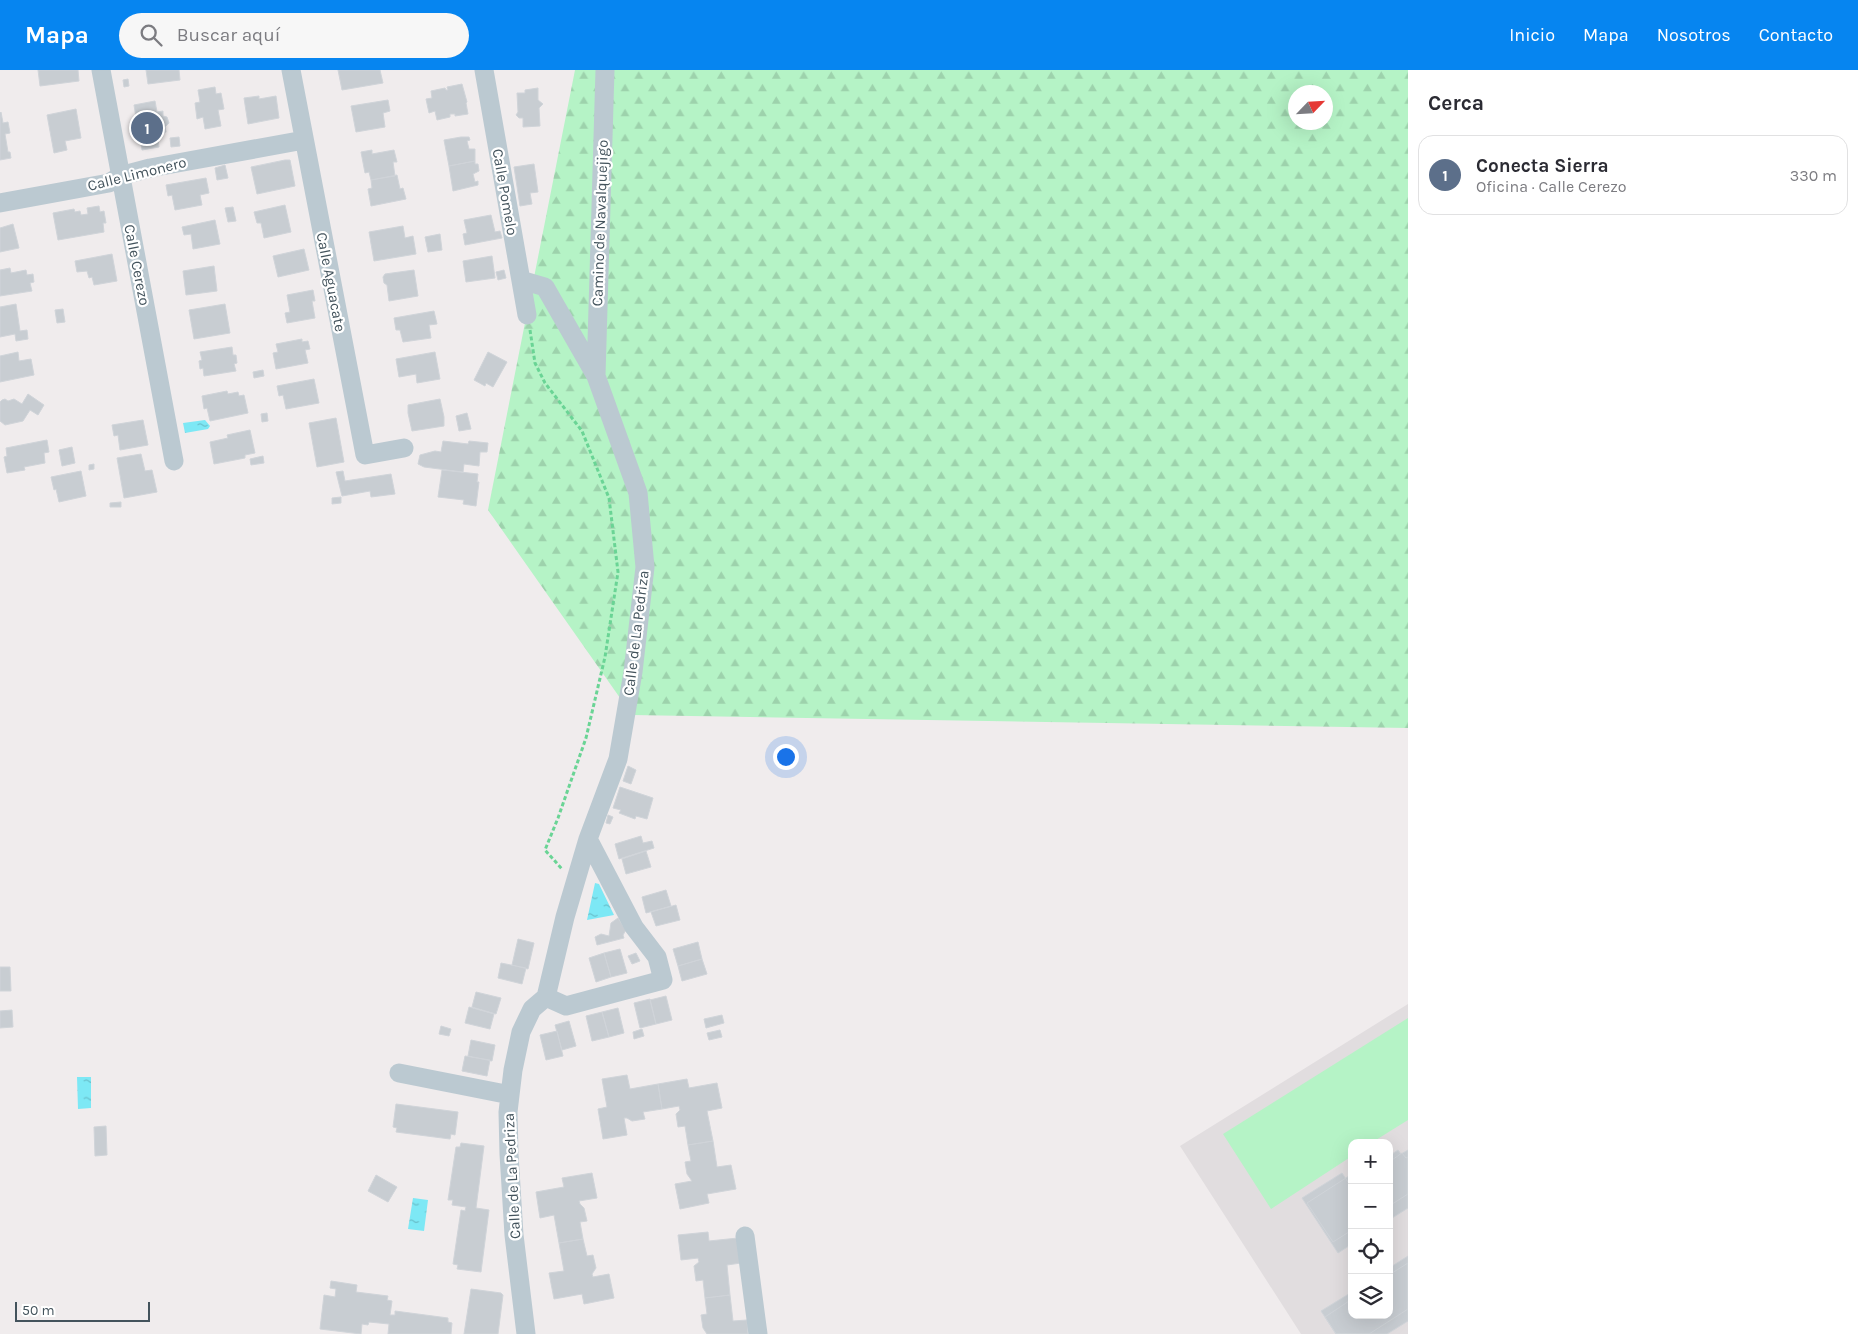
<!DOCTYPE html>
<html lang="es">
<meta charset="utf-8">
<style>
:root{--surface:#fff;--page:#f7f7f7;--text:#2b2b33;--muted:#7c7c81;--line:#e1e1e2;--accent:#0685f0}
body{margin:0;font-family:Karla,sans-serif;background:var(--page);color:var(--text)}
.controls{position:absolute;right:15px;bottom:15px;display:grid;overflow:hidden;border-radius:10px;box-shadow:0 5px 20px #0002}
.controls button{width:45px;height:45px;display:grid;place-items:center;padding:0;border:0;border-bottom:1px solid var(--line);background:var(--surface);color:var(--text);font:25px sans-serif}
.compass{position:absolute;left:1288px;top:15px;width:45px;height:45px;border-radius:50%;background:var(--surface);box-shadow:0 5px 20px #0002;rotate:65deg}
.scale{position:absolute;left:15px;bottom:12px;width:135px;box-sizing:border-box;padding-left:5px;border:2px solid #43535c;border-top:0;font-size:14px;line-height:18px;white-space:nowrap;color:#43535c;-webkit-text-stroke:4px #fff;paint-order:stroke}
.you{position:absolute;left:785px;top:686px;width:18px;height:18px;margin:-12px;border:4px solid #fff;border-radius:50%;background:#1a73e8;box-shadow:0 0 0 8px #1a73e833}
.badge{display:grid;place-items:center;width:32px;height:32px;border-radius:50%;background:var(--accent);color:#fff;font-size:16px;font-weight:700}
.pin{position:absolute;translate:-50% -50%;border:2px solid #fff;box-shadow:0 1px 5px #0006}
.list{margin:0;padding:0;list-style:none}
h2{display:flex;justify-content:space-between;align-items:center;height:65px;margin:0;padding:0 20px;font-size:21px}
h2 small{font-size:16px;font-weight:400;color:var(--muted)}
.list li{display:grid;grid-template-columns:32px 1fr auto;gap:15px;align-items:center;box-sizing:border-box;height:80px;margin:0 10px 10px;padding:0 10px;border:1px solid var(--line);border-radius:15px}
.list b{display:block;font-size:19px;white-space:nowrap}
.list p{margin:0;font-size:16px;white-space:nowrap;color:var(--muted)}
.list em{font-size:16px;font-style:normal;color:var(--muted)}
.icon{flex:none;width:28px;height:28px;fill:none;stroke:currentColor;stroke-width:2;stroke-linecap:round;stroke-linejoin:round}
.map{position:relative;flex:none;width:1408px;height:1264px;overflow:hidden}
header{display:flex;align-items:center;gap:30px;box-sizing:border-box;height:70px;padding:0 25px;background:var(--accent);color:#fff}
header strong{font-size:24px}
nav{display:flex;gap:28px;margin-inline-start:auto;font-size:18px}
.search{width:350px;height:45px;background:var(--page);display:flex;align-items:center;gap:12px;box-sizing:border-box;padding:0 18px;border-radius:28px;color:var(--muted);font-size:19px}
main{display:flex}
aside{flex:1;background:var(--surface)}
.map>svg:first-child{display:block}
.education{fill:#e1dddf;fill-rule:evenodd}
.forest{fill:url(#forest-firs);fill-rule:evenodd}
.pitch{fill:#b5f3c6}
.water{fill:url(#water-ripples)}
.building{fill:#c8cdd2;stroke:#d0d4d9}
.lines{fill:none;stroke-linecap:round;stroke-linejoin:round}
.path{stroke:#6ad495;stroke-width:3;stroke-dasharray:4 2.5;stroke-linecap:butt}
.street{stroke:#bbc9d1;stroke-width:19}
.labels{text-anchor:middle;stroke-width:4.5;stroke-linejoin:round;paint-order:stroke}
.street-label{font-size:15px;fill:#43535c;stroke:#fff}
</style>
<header>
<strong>Mapa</strong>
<div class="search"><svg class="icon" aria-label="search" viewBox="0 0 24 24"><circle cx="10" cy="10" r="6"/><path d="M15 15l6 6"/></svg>Buscar aquí</div>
<nav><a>Inicio</a><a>Mapa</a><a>Nosotros</a><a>Contacto</a></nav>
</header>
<main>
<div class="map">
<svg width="1408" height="1264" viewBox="0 0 1408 1264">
<defs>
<pattern id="forest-firs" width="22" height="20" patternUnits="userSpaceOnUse" patternTransform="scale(1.25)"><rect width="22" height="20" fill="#b5f3c6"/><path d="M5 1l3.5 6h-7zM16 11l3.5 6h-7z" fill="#9dd2ac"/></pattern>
<pattern id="water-ripples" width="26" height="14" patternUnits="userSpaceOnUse" patternTransform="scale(1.25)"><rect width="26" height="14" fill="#7de8f5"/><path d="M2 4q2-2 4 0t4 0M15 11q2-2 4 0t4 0" fill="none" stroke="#68bfca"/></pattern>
</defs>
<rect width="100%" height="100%" fill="#f0eced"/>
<path class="education" d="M 1408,934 L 1408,1264 L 1301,1264 L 1180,1076 ZM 1352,1073 L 1389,1073 L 1389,1245 L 1352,1245 Z"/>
<path class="forest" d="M 575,0 L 1408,0 L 1408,658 L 632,645 L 488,440 ZM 1296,22 L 1326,22 L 1326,52 L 1296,52 Z"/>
<path class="pitch" d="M 1408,948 L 1408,1050 L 1371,1073 L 1352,1073 L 1352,1086 L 1271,1139 L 1223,1064 Z"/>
<path class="water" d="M 205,350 L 210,356 L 208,359 L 185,363 L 183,353 Z
M 595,813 L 599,814 L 614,845 L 587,850 Z
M 77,1007 L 91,1007 L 91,1038 L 78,1039 Z
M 413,1128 L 428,1130 L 424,1161 L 408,1159 Z"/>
<path class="building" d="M 38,0 L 78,0 L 79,11 L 40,16 Z
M 146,0 L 179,0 L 180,10 L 148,14 Z
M 338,0 L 380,0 L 383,13 L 342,20 Z
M 128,9 L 129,16 L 124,17 L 123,10 Z
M 462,14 L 467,32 L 466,33 L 468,44 L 455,46 L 455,44 L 450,44 L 450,47 L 437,50 L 435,41 L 429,43 L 426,29 L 432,28 L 431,21 L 445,18 L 446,20 L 448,20 L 447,17 Z
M 215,17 L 216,24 L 221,23 L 224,39 L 218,40 L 221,56 L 205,59 L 203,47 L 197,49 L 195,33 L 200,32 L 198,20 Z
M 538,18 L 538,30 L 543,34 L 539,38 L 540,56 L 523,57 L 523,48 L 519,48 L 516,45 L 518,42 L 517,23 L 525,23 L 525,20 Z
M 259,26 L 259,29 L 276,26 L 279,48 L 248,54 L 244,28 Z
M 388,30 L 390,41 L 383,43 L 385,57 L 356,62 L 351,36 Z
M 155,31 L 157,42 L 163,41 L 163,46 L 167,47 L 169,53 L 165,57 L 166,62 L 161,63 L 162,68 L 158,69 L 159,77 L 142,80 L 139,62 L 134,60 L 134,57 L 137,54 L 134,35 Z
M 76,39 L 81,68 L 65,71 L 67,80 L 54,83 L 47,45 Z
M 1,42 L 3,53 L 8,52 L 10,63 L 5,64 L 8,82 L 10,82 L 11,88 L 0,90 L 0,43 Z
M 179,67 L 180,76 L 171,77 L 170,68 Z
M 461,67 L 469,67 L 470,70 L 467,71 L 469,79 L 475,79 L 475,91 L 449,96 L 444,70 Z
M 372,80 L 372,84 L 394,80 L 397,92 L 393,92 L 395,106 L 371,110 L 369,102 L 365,103 L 361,82 Z
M 285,90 L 290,90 L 295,116 L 257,124 L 251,97 Z
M 475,91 L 475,94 L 478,94 L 479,101 L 473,104 L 475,112 L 478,111 L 478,115 L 453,121 L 449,96 Z
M 534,94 L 538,122 L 530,123 L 532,134 L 520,136 L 514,97 Z
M 225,95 L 228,108 L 217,110 L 215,98 Z
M 397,105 L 400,119 L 403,118 L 406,129 L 371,136 L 368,119 L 372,118 L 371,110 Z
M 206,108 L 209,123 L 200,125 L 202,135 L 175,140 L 172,125 L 168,126 L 166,115 Z
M 285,135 L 291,162 L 264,168 L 261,153 L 257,153 L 254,142 Z
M 99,136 L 100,142 L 104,141 L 106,153 L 103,153 L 104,162 L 58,170 L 53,143 L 74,139 L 75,142 L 80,141 L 81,145 L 88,144 L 87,138 Z
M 233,137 L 236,151 L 228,152 L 225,138 Z
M 491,145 L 495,162 L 500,161 L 502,168 L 465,175 L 463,164 L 467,163 L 464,150 Z
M 215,150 L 220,174 L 193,179 L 191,164 L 184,165 L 182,157 Z
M 13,154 L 19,178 L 0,182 L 0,158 Z
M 403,156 L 405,168 L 413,166 L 416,184 L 374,191 L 369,162 Z
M 440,164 L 442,180 L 428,182 L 425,167 Z
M 304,179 L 309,200 L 278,207 L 273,186 Z
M 112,184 L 117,211 L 94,215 L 92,207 L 89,208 L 87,201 L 77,202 L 75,191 Z
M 492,186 L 495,208 L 466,212 L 463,191 Z
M 214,196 L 217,221 L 186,225 L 183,201 Z
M 10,198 L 11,203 L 26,200 L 27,205 L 33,204 L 34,212 L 30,213 L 32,221 L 0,226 L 0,200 Z
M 414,200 L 418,226 L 389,231 L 387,215 L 384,213 L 383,207 L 385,204 Z
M 504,200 L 506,208 L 498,210 L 496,202 Z
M 313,220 L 315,231 L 312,231 L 315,248 L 287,253 L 285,243 L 290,242 L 287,225 Z
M 16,234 L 20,261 L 27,260 L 28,269 L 16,271 L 15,264 L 0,267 L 0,237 Z
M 225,234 L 230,263 L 194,269 L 189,240 Z
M 63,239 L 65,252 L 57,253 L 55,240 Z
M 434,241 L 437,254 L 429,255 L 431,268 L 403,272 L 400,260 L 396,260 L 394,248 Z
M 302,269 L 302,272 L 308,271 L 310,279 L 305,280 L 308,293 L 276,299 L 273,283 L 278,282 L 276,274 Z
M 232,277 L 233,285 L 236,285 L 237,293 L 234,294 L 236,301 L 204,306 L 203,298 L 200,299 L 199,291 L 202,290 L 200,282 Z
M 18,282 L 19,291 L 31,289 L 34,305 L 0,312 L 0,286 Z
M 435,282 L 440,309 L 417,313 L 416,304 L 399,307 L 396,289 Z
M 488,282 L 507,292 L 493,317 L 486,313 L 485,316 L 474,310 Z
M 263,300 L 264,306 L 254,308 L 253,302 Z
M 314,309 L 319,333 L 286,339 L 283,325 L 279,326 L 277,316 Z
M 227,321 L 228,324 L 238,322 L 239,326 L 244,325 L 248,343 L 210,351 L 207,338 L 204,339 L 202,326 Z
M 28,324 L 44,335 L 38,345 L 30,340 L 23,351 L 5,355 L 0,351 L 0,332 L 2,330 L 5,329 L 8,331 L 14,329 L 22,334 Z
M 440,329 L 444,347 L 444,356 L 412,361 L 408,343 L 408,335 Z
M 267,343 L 268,351 L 262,352 L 261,344 Z
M 467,343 L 471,359 L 459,361 L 456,346 Z
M 336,348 L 344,392 L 317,397 L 309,353 Z
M 143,350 L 148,375 L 120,380 L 118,365 L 114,366 L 112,355 Z
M 250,360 L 255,383 L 245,385 L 245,388 L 214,394 L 210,372 L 228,368 L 227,365 Z
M 47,370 L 49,382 L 44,383 L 45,393 L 24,397 L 25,400 L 7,403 L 4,387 L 7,386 L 6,378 Z
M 443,371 L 468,374 L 469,371 L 488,373 L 487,382 L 480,382 L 479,396 L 464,394 L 463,402 L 424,397 L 418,394 L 420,385 L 435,381 L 441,382 Z
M 72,377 L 75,393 L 62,396 L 59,380 Z
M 141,384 L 145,401 L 152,400 L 157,422 L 124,428 L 117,388 Z
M 263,386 L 264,393 L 251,395 L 250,389 Z
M 94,394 L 94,399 L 89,400 L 89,395 Z
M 442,400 L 478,404 L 477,412 L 479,412 L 476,436 L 463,434 L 464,430 L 438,427 Z
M 81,401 L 86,426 L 59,432 L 56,419 L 54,420 L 51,407 Z
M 343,401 L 345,411 L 391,404 L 395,424 L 371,427 L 370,421 L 342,426 L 336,402 Z
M 341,427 L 341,433 L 332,434 L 332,428 Z
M 121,432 L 121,437 L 110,437 L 110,433 Z
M 628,696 L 636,700 L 631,714 L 623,711 Z
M 620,717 L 653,728 L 647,749 L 636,746 L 635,749 L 619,743 L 621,740 L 613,738 Z
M 608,745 L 613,747 L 610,754 L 606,753 Z
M 641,766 L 643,773 L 652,771 L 654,778 L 619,789 L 615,774 Z
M 646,781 L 651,797 L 626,804 L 622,789 Z
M 666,820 L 671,836 L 646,843 L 642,827 Z
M 676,835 L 680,850 L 656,856 L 651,842 Z
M 618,848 L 626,860 L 623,865 L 624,868 L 597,875 L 595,867 L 601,864 L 609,866 L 611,853 Z
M 518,869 L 534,873 L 528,899 L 512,895 Z
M 698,872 L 702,889 L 678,896 L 673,879 Z
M 620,879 L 627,903 L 611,907 L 604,883 Z
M 604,883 L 611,907 L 596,912 L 589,888 Z
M 636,883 L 640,891 L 632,894 L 628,886 Z
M 702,889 L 707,904 L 682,911 L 678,896 Z
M 501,893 L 526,898 L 522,914 L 498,908 Z
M 0,897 L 10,897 L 11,921 L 0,921 Z
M 476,922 L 501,928 L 496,944 L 472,937 Z
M 666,926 L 672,950 L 656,954 L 650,930 Z
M 650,929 L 656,954 L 640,958 L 634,933 Z
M 469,937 L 494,944 L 490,959 L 465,953 Z
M 618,938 L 624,963 L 609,967 L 602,942 Z
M 12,940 L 13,957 L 0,958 L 0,941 Z
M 602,942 L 609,967 L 592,971 L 586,946 Z
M 722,945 L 724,953 L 706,958 L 704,949 Z
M 569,951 L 576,976 L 562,980 L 555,955 Z
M 441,956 L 451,959 L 449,966 L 439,964 Z
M 642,959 L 644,966 L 634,969 L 633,962 Z
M 720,960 L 722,967 L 709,970 L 707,963 Z
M 557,961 L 563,986 L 546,990 L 540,965 Z
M 471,970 L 495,975 L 492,991 L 468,986 Z
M 465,986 L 490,990 L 487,1006 L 462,1001 Z
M 627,1005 L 630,1019 L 658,1014 L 662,1039 L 643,1042 L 645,1049 L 632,1051 L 627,1048 L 624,1048 L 627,1065 L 603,1069 L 598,1039 L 607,1037 L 602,1009 Z
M 687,1009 L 689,1018 L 717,1013 L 722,1038 L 707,1041 L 713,1071 L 688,1075 L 685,1056 L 678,1057 L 676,1044 L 680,1040 L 679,1036 L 662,1039 L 658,1014 Z
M 396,1034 L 458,1042 L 455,1065 L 451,1064 L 450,1069 L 396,1062 L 397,1058 L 393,1057 Z
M 106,1056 L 107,1085 L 95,1086 L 94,1057 Z
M 713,1071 L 717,1097 L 731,1095 L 736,1119 L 707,1124 L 709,1133 L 680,1139 L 675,1114 L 692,1111 L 687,1104 L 685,1092 L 691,1091 L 688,1075 Z
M 461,1073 L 484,1076 L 476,1138 L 489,1140 L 481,1202 L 457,1199 L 458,1195 L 453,1194 L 461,1140 L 465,1141 L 466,1137 L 452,1135 L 453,1130 L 448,1130 L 456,1077 L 460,1077 Z
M 1398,1080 L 1401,1084 L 1408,1080 L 1408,1138 L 1389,1150 L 1389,1086 Z
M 1402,1083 L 1406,1088 L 1408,1087 L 1408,1124 L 1389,1136 L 1389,1092 Z
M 592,1103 L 597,1128 L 579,1131 L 580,1134 L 584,1138 L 587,1151 L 580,1152 L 583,1169 L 559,1173 L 554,1145 L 540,1148 L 536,1122 L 564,1117 L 562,1108 Z
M 1342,1103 L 1348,1112 L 1352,1110 L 1352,1174 L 1338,1183 L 1302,1128 Z
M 376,1105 L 397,1117 L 388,1132 L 368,1121 Z
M 1349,1106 L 1352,1111 L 1352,1160 L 1333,1172 L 1307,1133 Z
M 708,1162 L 709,1171 L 738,1168 L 741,1193 L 727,1195 L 730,1225 L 705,1228 L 703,1210 L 696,1211 L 694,1196 L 699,1192 L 698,1188 L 681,1190 L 678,1165 Z
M 583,1169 L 587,1186 L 593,1185 L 596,1198 L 592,1204 L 593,1207 L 609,1204 L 614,1228 L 584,1234 L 582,1224 L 554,1229 L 549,1203 L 564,1201 L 559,1173 Z
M 1408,1186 L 1408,1239 L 1369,1264 L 1336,1264 L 1321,1241 L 1352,1222 L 1352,1245 L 1389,1245 L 1389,1198 Z
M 1408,1193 L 1408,1251 L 1387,1264 L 1336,1264 L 1325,1247 L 1352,1229 L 1352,1245 L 1389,1245 L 1389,1205 Z
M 331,1211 L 357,1215 L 356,1222 L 388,1226 L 387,1230 L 392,1231 L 390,1245 L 395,1245 L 395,1241 L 448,1248 L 448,1252 L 452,1253 L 451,1264 L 388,1264 L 389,1254 L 369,1252 L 368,1255 L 362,1254 L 361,1264 L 320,1259 L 324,1225 L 335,1227 L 336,1219 L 330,1218 Z
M 471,1219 L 501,1223 L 503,1225 L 498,1264 L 464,1264 Z
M 730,1225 L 733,1251 L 747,1250 L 748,1264 L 707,1264 L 703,1258 L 701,1245 L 707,1244 L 705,1228 Z"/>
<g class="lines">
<path class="path" d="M 530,260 L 535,293 L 545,313 L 582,361 L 609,428 L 618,502 L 605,587 L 586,668 L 558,748 L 545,780 L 562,799"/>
<path class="street" d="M 101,0 L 174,391
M 291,0 L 365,385 L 404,378
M 484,0 L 527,245
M 0,133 L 109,113 L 120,106 L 150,98 L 304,70
M 521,210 L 545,217 L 596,306 L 638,423 L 645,497 L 633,602 L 618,689 L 588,769 L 565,847 L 546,927 L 532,939 L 521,962 L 513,1000 L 508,1042 L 509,1084 L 514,1165 L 526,1264
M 596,306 L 605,0
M 546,927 L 566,936 L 663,910 L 657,887 L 634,857 L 588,769
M 399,1003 L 510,1025
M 745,1166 L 758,1264"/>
</g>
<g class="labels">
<g class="street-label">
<text transform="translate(137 104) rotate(-14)" y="5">Calle Limonero</text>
<text transform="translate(505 122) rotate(80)" y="5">Calle Pomelo</text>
<text transform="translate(600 153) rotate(-88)" y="5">Camino de Navalquejigo</text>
<text transform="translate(137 195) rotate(79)" y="5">Calle Cerezo</text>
<text transform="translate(331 212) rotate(79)" y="5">Calle Aguacate</text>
<text transform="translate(636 563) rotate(-83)" y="5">Calle de La Pedriza</text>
<text transform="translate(512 1106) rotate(-93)" y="5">Calle de La Pedriza</text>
</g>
</g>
</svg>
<div class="controls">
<button>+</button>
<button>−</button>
<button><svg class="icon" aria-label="locate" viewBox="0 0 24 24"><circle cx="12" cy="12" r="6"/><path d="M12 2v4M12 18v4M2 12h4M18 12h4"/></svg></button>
<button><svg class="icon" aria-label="layers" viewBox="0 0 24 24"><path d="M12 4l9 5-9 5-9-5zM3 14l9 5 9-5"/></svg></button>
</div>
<svg class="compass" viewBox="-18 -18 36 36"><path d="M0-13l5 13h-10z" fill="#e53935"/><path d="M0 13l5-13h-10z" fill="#7c7c81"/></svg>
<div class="scale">50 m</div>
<div class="you"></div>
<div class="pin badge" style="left:147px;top:58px;background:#5c6f8a">1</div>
</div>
<aside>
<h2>Cerca<small></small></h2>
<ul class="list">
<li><span class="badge" style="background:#5c6f8a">1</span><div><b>Conecta Sierra</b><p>Oficina · Calle Cerezo</p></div><em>330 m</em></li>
</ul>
</aside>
</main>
